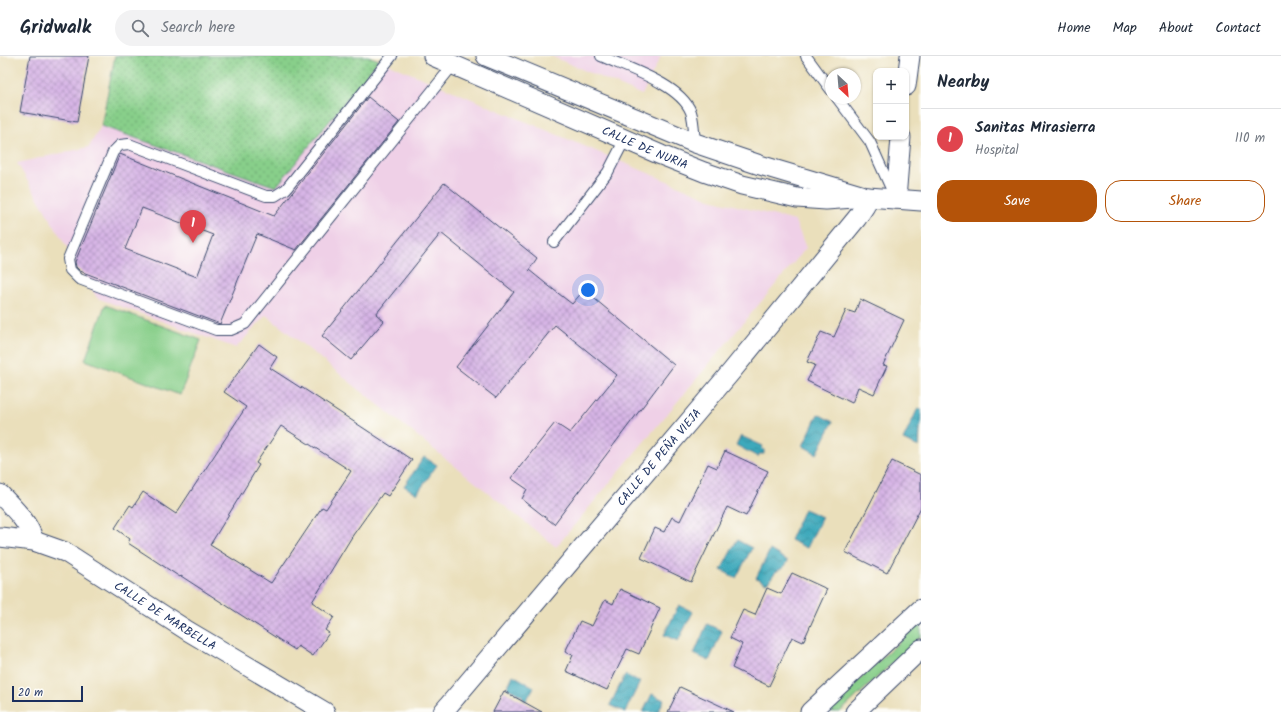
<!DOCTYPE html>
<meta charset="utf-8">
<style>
:root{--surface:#fff;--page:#f2f2f3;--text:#1f2937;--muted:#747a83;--line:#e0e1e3;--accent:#b45309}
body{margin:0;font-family:Kalam,sans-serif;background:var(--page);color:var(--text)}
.controls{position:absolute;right:12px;top:12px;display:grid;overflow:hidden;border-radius:8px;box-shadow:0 1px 3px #0004}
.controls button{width:36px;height:36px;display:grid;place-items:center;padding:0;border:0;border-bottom:1px solid var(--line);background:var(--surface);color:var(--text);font:20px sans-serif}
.compass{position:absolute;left:825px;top:12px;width:36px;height:36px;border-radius:50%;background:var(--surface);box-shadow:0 1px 3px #0004;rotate:154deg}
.scale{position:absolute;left:12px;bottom:10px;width:71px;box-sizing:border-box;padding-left:4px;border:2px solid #1b2f5e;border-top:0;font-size:11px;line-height:14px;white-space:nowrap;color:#1b2f5e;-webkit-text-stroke:3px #fdfcf7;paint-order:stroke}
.you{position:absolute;left:588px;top:234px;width:14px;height:14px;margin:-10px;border:3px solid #fff;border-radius:50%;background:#1a73e8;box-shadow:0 0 0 6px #1a73e833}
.badge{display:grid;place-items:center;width:26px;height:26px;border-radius:50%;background:var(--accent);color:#fff;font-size:13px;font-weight:700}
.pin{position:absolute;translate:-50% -33px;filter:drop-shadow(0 1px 2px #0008)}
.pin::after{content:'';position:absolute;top:21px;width:14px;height:12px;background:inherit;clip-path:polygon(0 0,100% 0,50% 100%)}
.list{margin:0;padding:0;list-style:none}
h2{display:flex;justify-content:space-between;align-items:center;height:52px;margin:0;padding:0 16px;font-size:17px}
h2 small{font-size:13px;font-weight:400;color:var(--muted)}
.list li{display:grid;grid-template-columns:26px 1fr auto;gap:12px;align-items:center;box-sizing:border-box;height:60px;padding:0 16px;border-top:1px solid var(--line)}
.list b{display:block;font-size:15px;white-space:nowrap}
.list p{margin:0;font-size:13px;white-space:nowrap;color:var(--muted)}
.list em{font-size:13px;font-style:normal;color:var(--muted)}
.actions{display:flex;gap:8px;padding:12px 16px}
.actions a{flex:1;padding:9px 0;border:1px solid var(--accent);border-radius:16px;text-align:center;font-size:14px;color:var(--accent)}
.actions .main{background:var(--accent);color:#fff}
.icon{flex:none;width:22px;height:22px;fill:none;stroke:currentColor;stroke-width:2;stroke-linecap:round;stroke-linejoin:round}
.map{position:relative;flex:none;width:921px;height:656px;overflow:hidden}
header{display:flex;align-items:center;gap:24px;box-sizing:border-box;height:56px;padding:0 20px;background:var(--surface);border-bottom:1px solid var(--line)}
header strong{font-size:19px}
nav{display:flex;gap:22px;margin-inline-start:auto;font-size:14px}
.search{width:280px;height:36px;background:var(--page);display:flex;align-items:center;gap:10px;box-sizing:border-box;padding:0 14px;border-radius:22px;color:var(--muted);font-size:15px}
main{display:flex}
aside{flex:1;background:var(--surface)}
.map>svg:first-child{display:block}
.built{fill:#efd0e7}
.green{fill:#88cf8a;stroke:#527f74}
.park{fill:url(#park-dots);stroke:#527f74}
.water{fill:url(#water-waves);stroke:#2c6c8c}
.building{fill:url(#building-cross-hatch);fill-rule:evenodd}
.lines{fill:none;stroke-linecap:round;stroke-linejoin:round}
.lane-casing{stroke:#3a496c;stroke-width:12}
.street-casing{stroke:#3a496c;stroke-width:21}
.lane{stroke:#fff;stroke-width:10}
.street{stroke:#fff;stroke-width:19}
.labels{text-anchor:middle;stroke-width:3.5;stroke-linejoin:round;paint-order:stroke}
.street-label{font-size:12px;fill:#1b2f5e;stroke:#fdfcf7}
</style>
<header>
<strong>Gridwalk</strong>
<div class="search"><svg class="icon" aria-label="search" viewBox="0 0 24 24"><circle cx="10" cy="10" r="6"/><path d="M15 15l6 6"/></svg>Search here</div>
<nav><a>Home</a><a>Map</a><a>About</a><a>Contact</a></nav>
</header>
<main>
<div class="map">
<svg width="921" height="656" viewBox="0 0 921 656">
<defs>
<pattern id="park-dots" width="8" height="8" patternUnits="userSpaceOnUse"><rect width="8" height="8" fill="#88cf8a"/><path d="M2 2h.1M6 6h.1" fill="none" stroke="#6ea874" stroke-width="1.8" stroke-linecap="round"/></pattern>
<pattern id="water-waves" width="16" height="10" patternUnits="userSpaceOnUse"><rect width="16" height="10" fill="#3ca9bb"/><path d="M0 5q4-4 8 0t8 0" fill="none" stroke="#328a9b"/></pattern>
<pattern id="building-cross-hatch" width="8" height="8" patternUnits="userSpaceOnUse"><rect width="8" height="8" fill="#d7b5e6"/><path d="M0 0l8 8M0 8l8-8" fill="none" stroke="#ae94be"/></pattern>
</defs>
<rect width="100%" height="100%" fill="#fdfcf7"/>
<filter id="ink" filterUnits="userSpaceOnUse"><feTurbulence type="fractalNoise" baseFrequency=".025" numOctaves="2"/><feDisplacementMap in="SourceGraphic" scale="8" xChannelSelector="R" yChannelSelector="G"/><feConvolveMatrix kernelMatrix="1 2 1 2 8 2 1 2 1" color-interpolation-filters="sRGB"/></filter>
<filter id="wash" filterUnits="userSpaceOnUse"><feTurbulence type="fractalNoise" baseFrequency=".012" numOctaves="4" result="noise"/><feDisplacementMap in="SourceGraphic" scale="16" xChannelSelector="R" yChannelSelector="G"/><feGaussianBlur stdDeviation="0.9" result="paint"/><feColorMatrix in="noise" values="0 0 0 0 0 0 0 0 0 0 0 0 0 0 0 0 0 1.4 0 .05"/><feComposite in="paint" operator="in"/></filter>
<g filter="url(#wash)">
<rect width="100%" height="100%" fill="#eadfbb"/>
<path class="built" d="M 551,0 L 661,0 L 642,39 Z
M 379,4 L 710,143 L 795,165 L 806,192 L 556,491 L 266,259 L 236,292 L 97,242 L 17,107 L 89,91 L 101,70 L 276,131 Z"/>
<path class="green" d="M 105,249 L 201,284 L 180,339 L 85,304 Z
M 921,566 L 921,580 L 840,656 L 824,656 Z"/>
<path class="park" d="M 115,0 L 368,0 L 379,4 L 276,131 L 101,70 Z"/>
<path class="water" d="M 918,352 L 921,353 L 919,391 L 903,384 Z
M 818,358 L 833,366 L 817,398 L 803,390 Z
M 741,380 L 763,390 L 762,392 L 764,394 L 764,398 L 759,398 L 758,401 L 736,389 Z
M 424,401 L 437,409 L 417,438 L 404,430 Z
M 804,453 L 822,461 L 807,492 L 790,484 Z
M 737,484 L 752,492 L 736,522 L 721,514 Z
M 770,494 L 788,505 C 783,515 780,511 774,518 C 771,521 771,525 766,527 L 756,522 Z
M 679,549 L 693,556 L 678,585 L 664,579 Z
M 707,568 L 722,575 L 709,605 L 694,598 Z
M 513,619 L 534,631 L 526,645 L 522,642 L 523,640 L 507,632 Z
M 625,619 L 640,626 L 625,656 L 610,649 Z
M 652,638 L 664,644 L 658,656 L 643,656 Z"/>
<g id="blocks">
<path class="building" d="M 30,0 L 89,0 L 77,66 L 20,56 Z
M 368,41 L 399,66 L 296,194 L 257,178 L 220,268 L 80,215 L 76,211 L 75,206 L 120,98 L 274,160 ZM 142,152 L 213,179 L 197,221 L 125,193 Z
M 444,127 L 537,202 L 529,214 L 545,227 L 572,248 L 584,234 L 674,309 L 554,468 L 522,443 L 527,433 L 511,422 L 555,367 L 570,377 L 617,319 L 555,269 L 496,342 L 456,311 L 514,236 L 441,177 L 376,258 L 384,265 L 351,304 L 322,280 Z
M 860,243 L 904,264 L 883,309 L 887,310 L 874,338 L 858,331 L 852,347 L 807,325 L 815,309 L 807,306 L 821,276 L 834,281 L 846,254 L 855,257 Z
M 259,288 L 277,301 L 270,312 L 301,332 L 301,331 L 412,404 L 388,440 L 383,437 L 353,479 L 312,546 L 334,561 L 325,574 L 329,577 L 313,600 L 298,590 L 295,594 L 181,520 L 180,521 L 128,487 L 130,483 L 115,472 L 130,449 L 133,451 L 143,436 L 176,458 L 246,351 L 224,336 ZM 281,370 L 351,415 L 326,453 L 322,451 L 271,527 L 210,489 L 259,409 L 256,407 Z
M 725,395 L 768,415 L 746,460 L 727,451 L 691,526 L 641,502 L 655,472 L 664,476 L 672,461 L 680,465 L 708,408 L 717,412 Z
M 892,405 L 921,419 L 921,451 L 887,517 L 845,496 Z
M 792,517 L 827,533 L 803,586 L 792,581 L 769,630 L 732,612 L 742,588 L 730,582 L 743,554 L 755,559 L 767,532 L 781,538 Z
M 620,533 L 660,552 L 639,598 L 627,593 L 607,634 L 566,615 L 573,599 L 565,596 L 580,565 L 592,570 L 605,544 L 613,548 Z
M 680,631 L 734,656 L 668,656 Z
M 504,635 L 542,656 L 493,656 Z"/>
</g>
</g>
<g filter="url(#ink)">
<use href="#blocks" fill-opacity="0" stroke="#3a496c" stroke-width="1"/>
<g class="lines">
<g class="lane-casing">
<path id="lane" d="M 392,0 L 286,133 L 275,140 L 266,140 L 129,88 L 120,89 L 113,96 L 68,203 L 70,214 L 79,223 L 216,274 L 231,274 L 245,268 L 453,9
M 601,0 C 627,12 680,28 691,56 C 694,65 694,78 695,87
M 806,0 L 831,34
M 837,42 L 870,86 L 893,137
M 554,186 L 608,116 L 625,83"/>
</g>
<g class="street-casing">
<g id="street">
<path id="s1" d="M 433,0 L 661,99 L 704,116 L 742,129 L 797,142 L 826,144 L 868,141 L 921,145"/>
<path d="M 486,0 L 695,87 L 760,109 L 861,139"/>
<path d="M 906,30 L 910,0"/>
<path d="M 896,143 L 901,81"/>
<path d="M 0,438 C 14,453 28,465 34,485"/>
<path id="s2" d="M 0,481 L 34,485 L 65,496 L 188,575 L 325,656"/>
<path id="s3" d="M 443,656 L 731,316 L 857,162 L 865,150 L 868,141"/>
<path d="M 810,656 L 921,553"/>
<path d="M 855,656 L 921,593"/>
</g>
</g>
<use href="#lane" class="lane"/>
<use href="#street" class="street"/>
</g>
</g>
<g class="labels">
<g class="street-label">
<text dy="4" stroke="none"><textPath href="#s1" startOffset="231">CALLE DE NURIA</textPath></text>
<text dy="4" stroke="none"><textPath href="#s3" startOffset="334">CALLE DE PEÑA VIEJA</textPath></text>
<text dy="4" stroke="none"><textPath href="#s2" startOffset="186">CALLE DE MARBELLA</textPath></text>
</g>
</g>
</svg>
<div class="controls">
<button>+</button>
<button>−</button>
</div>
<svg class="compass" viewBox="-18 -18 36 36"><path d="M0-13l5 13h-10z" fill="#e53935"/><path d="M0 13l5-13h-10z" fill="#747a83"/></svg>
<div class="scale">20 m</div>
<div class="you"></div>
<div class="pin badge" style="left:193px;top:187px;background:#e0444e">1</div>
</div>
<aside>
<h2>Nearby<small></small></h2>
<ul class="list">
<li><span class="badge" style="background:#e0444e">1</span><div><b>Sanitas Mirasierra</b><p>Hospital</p></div><em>110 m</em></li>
</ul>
<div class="actions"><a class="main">Save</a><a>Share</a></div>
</aside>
</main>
